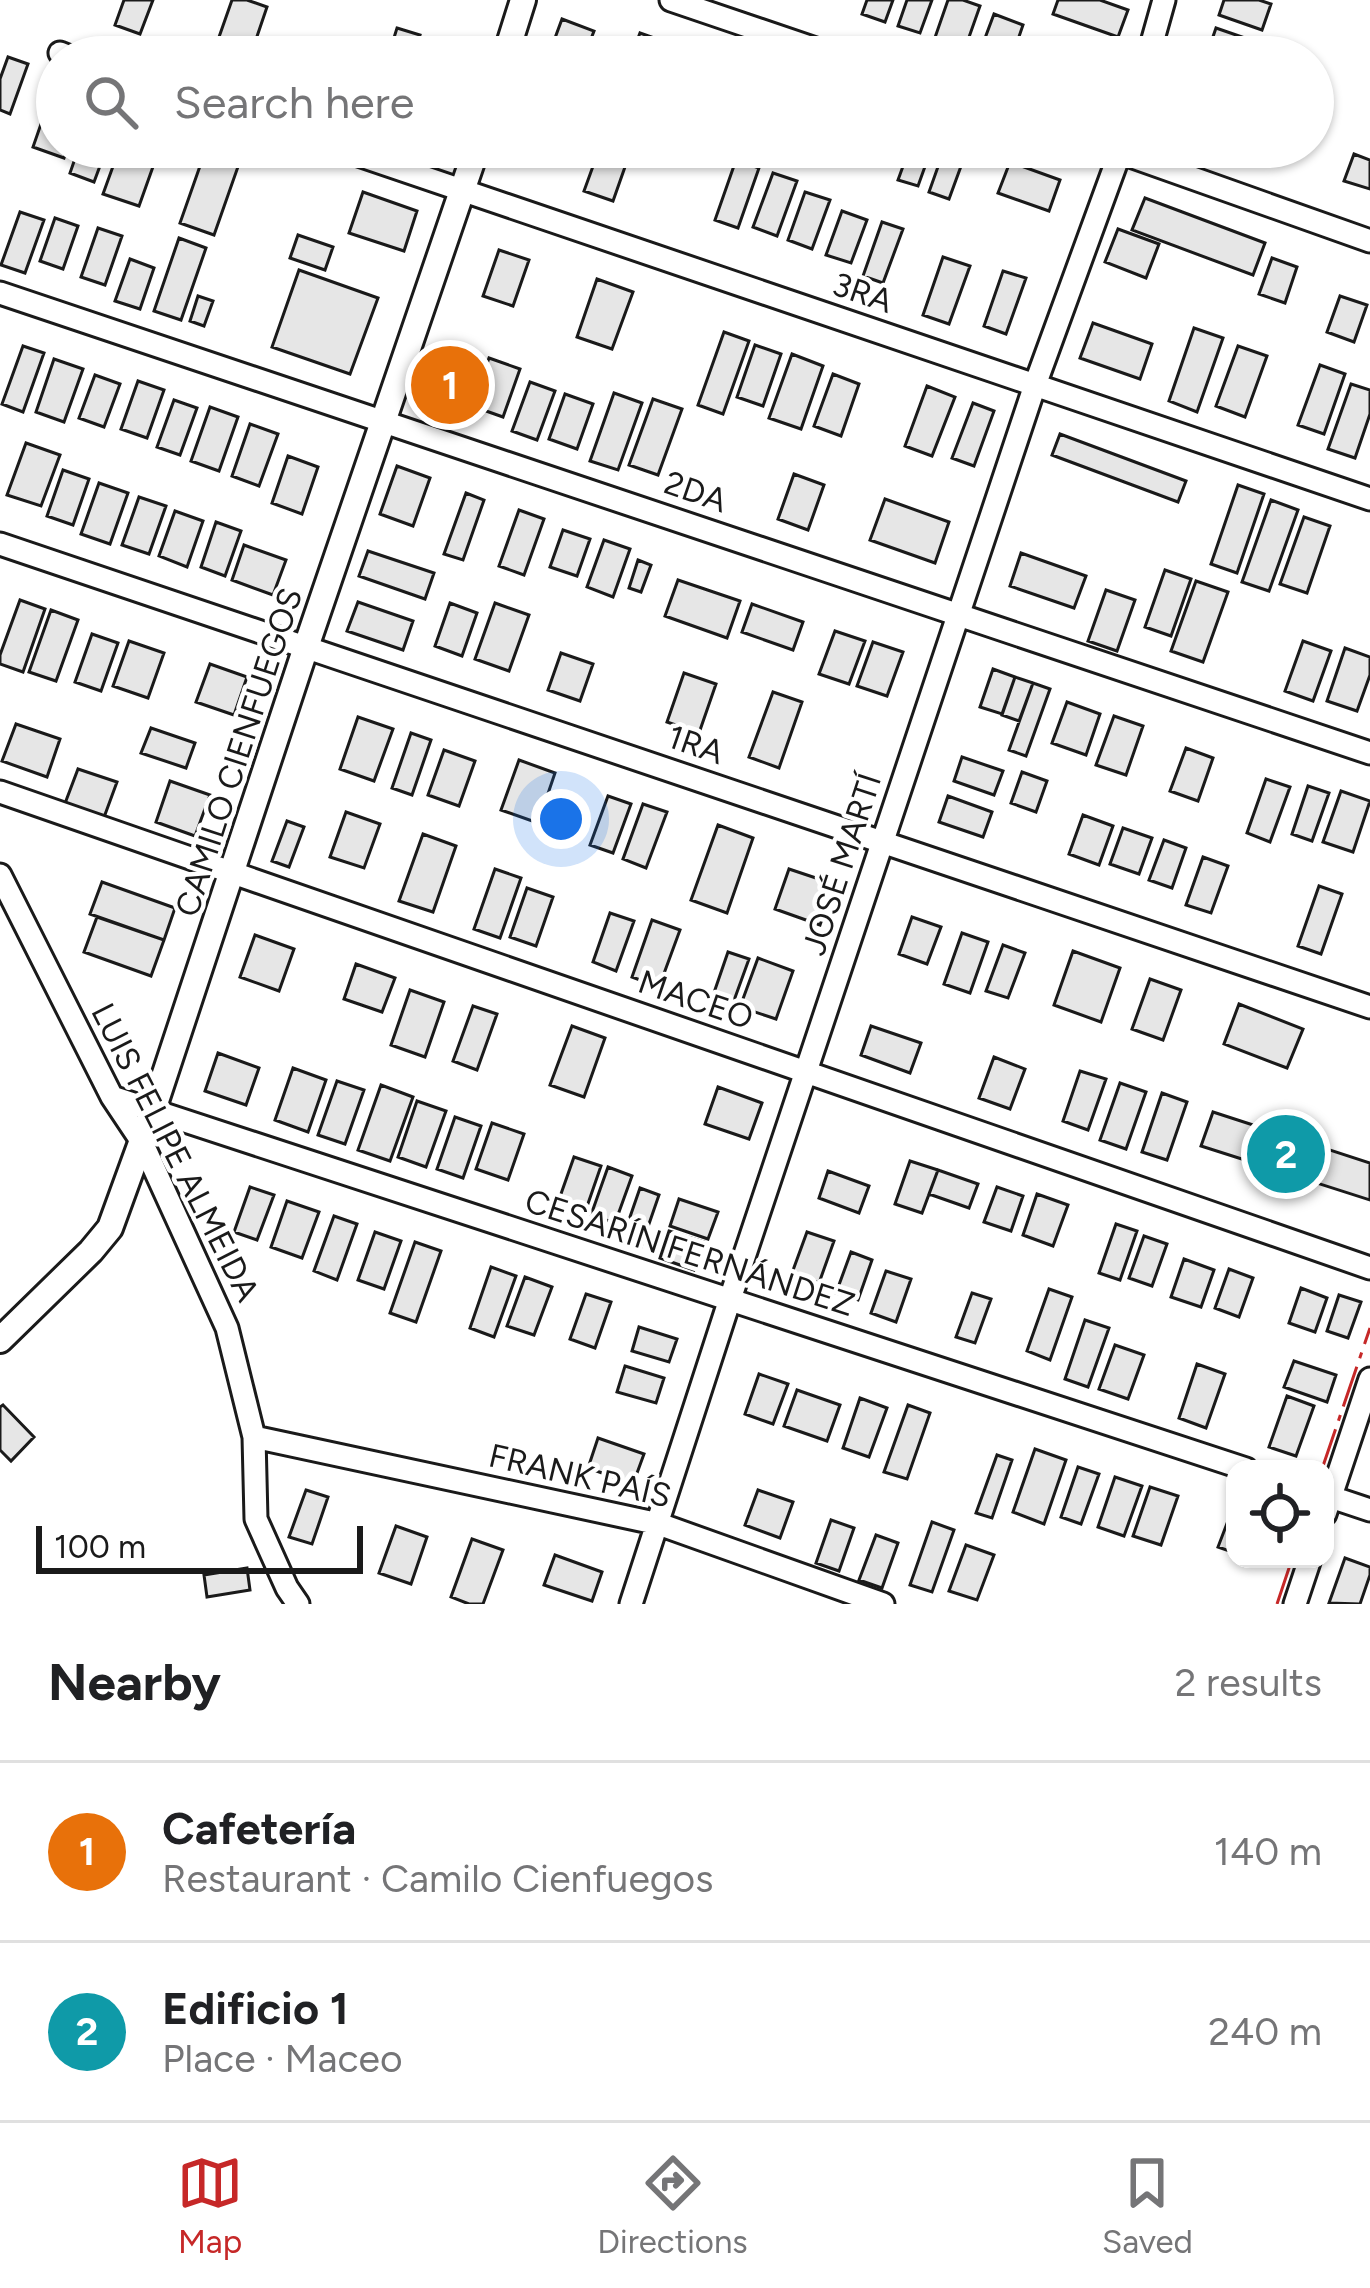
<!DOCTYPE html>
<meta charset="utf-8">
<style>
:root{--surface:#fff;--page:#f6f6f6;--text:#202124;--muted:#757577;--line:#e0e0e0;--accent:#c62828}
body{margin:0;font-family:Figtree,sans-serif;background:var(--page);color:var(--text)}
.controls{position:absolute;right:36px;bottom:36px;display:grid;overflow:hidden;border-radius:24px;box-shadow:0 3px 9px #0004}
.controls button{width:108px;height:108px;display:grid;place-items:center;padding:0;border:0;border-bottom:3px solid var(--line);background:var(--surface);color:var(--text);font:60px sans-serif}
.scale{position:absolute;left:36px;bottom:30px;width:327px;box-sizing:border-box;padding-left:12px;border:6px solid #1a1a1a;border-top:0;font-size:33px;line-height:42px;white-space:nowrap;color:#1a1a1a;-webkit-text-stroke:9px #fff;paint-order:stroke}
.you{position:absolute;left:561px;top:819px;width:42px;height:42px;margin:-30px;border:9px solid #fff;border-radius:50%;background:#1a73e8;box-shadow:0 0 0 18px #1a73e833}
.badge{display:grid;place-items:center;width:78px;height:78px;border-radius:50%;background:var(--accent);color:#fff;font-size:39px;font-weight:700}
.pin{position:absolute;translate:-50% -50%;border:6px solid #fff;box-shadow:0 3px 12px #0006}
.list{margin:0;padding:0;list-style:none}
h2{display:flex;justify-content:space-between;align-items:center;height:156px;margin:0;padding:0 48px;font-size:51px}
h2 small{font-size:39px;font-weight:400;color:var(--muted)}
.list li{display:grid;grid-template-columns:78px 1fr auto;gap:36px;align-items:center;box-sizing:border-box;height:180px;padding:0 48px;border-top:3px solid var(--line)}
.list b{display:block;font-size:45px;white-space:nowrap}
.list p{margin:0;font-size:39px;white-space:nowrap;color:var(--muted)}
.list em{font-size:39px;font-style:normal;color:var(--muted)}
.icon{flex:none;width:66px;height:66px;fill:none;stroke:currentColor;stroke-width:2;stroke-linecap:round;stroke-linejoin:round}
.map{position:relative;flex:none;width:1370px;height:1604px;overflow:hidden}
.search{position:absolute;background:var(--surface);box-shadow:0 3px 9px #0004;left:36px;right:36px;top:36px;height:132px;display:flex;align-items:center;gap:30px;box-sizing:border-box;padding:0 42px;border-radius:66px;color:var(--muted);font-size:45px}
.sheet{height:516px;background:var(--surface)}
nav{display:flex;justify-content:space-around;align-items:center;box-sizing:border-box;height:168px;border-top:3px solid var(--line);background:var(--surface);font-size:33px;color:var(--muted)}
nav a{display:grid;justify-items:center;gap:6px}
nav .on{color:var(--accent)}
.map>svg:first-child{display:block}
.building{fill:#e6e6e6;stroke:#1a1a1a;stroke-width:3}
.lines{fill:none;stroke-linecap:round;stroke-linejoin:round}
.minor-casing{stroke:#1a1a1a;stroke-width:27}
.tertiary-casing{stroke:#1a1a1a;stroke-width:30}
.minor{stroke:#fff;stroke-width:21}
.tertiary{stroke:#fff;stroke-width:24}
.power{stroke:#c62828;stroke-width:3;stroke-dasharray:42 9 6 9;stroke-linecap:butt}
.labels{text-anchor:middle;stroke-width:9;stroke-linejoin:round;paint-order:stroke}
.street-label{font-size:33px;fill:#1a1a1a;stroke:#fff}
</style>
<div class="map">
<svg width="1370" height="1604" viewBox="0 0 1370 1604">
<rect width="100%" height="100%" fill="#fff"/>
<path class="building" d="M 124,0 L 153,0 L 140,34 L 115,25 Z
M 232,0 L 247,0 L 267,7 L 250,57 L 212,57 Z
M 867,0 L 893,0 L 885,22 L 862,14 Z
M 907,0 L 932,0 L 920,33 L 898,26 Z
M 948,0 L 963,0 L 980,6 L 962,57 L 953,57 L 931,49 Z
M 1058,0 L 1100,0 L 1128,10 L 1118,37 L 1053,14 Z
M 1224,0 L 1259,0 L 1271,4 L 1262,30 L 1219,15 Z
M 994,14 L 1023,25 L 1012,57 L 978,57 Z
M 562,19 L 594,31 L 584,57 L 548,57 Z
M 397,28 L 420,35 L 413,57 L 388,57 Z
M 1216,28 L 1274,48 L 1270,57 L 1206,57 Z
M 640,33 L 671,44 L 666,57 L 631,57 Z
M 8,57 L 28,64 L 10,114 L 0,110 L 0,79 Z
M 50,98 L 57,100 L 57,147 L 68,147 L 64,158 L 33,147 Z
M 79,147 L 107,147 L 94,182 L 70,173 Z
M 120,147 L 160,147 L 139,206 L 103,194 Z
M 600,147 L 632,147 L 613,201 L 584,191 Z
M 910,147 L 932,147 L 918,186 L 898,180 Z
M 945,147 L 968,147 L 949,199 L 929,192 Z
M 206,149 L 240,161 L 214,235 L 180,223 Z
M 1354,154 L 1370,160 L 1370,189 L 1344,181 Z
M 736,160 L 759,168 L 738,228 L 715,220 Z
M 1010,162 L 1060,180 L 1049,211 L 998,193 Z
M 773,173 L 797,181 L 777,236 L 753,227 Z
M 363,192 L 417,211 L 404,251 L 349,233 Z
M 805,192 L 830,200 L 812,249 L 788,240 Z
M 1145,198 L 1265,243 L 1253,275 L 1132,230 Z
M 842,211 L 867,220 L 851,263 L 826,255 Z
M 20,212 L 44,220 L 25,273 L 1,265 Z
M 55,218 L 78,226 L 63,269 L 40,261 Z
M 882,222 L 903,229 L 883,283 L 863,276 Z
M 98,228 L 122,236 L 105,285 L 81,277 Z
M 1118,229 L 1159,244 L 1146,278 L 1105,262 Z
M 298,235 L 333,247 L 325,270 L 290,258 Z
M 179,238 L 206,248 L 181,320 L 154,311 Z
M 499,250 L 529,260 L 513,306 L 483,296 Z
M 943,257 L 970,266 L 949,324 L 923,315 Z
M 1272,258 L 1297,267 L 1285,303 L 1259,294 Z
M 130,259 L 154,268 L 140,309 L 115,301 Z
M 299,270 L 378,298 L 350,374 L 272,347 Z
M 1003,271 L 1026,278 L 1006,334 L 984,326 Z
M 597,279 L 633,292 L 612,349 L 577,337 Z
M 198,296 L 213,301 L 204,326 L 190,321 Z
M 1340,296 L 1367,305 L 1354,342 L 1327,332 Z
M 1093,323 L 1152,344 L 1140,379 L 1080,358 Z
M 1194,328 L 1223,338 L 1197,412 L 1169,401 Z
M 724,332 L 749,341 L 723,414 L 698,405 Z
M 755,345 L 781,354 L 763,406 L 737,397 Z
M 23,346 L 44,353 L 23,412 L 2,404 Z
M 1238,346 L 1267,356 L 1245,417 L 1216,406 Z
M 445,349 L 473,358 L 458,402 L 430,392 Z
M 792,354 L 823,366 L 801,429 L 769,418 Z
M 489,358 L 520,369 L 503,417 L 472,406 Z
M 54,359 L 83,369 L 64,422 L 36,412 Z
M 1320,365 L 1345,374 L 1324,434 L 1298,425 Z
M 833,374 L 859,384 L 841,436 L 814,426 Z
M 95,375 L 120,384 L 104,427 L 79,418 Z
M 138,381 L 164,390 L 147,438 L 121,429 Z
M 530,382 L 555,391 L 537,440 L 512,431 Z
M 1351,384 L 1370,390 L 1370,414 L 1355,458 L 1328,449 Z
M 927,386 L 955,397 L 932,456 L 905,446 Z
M 614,393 L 642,403 L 618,470 L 590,461 Z
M 565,394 L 593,404 L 577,449 L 549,439 Z
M 653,399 L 682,409 L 658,475 L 629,465 Z
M 174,400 L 197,408 L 180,455 L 157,447 Z
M 973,403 L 994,411 L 974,466 L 952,458 Z
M 210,407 L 238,417 L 219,471 L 191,461 Z
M 250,424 L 278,434 L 259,486 L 232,476 Z
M 1060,434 L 1186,481 L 1178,502 L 1052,455 Z
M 26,443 L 60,455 L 41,506 L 7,495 Z
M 288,456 L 318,467 L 302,514 L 272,503 Z
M 397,466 L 430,478 L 413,526 L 380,514 Z
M 63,470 L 89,479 L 73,525 L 47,516 Z
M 794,474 L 824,485 L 808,530 L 778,519 Z
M 99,483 L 128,493 L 110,544 L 81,534 Z
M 1238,485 L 1264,494 L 1237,573 L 1211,564 Z
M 466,493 L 484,500 L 463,560 L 444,554 Z
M 139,497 L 166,506 L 149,554 L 122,545 Z
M 885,499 L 949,522 L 935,563 L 870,540 Z
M 1271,500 L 1298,510 L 1269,591 L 1242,582 Z
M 519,510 L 544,519 L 524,575 L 499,566 Z
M 175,511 L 203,521 L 187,567 L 159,556 Z
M 1304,517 L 1330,526 L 1307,593 L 1280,584 Z
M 216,522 L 241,531 L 225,576 L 201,567 Z
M 563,530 L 590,539 L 577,576 L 550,567 Z
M 604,540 L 630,549 L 613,597 L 587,587 Z
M 244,545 L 286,560 L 273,595 L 232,580 Z
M 368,551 L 434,573 L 425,599 L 359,576 Z
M 1021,553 L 1086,576 L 1074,608 L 1010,586 Z
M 638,560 L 651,565 L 641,592 L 629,588 Z
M 1165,570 L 1191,579 L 1171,636 L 1145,627 Z
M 678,580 L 740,601 L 727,638 L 665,616 Z
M 1196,581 L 1228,592 L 1203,662 L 1171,651 Z
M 1106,590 L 1135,600 L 1117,651 L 1088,641 Z
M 20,600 L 45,609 L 23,672 L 0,664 L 0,655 Z
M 358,602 L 413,621 L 403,650 L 347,631 Z
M 450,603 L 477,613 L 462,656 L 435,646 Z
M 495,603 L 529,615 L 509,671 L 475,659 Z
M 752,604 L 803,622 L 793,650 L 742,632 Z
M 51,610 L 78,620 L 56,681 L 29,672 Z
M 835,631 L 865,641 L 849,684 L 819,674 Z
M 92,634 L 118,643 L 101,691 L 75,682 Z
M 129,641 L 164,653 L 148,698 L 113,686 Z
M 1303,641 L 1331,651 L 1313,701 L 1285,691 Z
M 873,642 L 903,652 L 887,696 L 857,686 Z
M 1345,648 L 1370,657 L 1370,675 L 1357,711 L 1327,701 Z
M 561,653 L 593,664 L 580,701 L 548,690 Z
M 210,664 L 247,677 L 234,715 L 196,702 Z
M 993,669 L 1015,677 L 1002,714 L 980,707 Z
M 684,673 L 716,684 L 699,733 L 667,722 Z
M 1015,677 L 1033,683 L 1019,721 L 1002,715 Z
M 1033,683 L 1050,689 L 1026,756 L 1009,750 Z
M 773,692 L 802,702 L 779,768 L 749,757 Z
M 1067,702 L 1100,714 L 1086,755 L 1052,743 Z
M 1114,716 L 1143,726 L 1126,775 L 1096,765 Z
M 358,717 L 393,729 L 374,781 L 340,769 Z
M 16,724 L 60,739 L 47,777 L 2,761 Z
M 151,728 L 195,743 L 186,768 L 141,753 Z
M 411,733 L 431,740 L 412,795 L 392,788 Z
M 1186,748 L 1213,758 L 1198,801 L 1170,791 Z
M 444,750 L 475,761 L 459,806 L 428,795 Z
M 962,757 L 1003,771 L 994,795 L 954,781 Z
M 519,760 L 555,773 L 538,823 L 501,810 Z
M 78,769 L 117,782 L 103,820 L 64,806 Z
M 1022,772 L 1047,781 L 1036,812 L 1011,803 Z
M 1266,779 L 1290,787 L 1270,842 L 1247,833 Z
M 170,781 L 210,795 L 195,836 L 156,822 Z
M 1308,786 L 1329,793 L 1312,841 L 1292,834 Z
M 1341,791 L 1370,801 L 1353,852 L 1323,842 Z
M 608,796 L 631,804 L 613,853 L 590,845 Z
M 948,796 L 992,812 L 983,837 L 939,822 Z
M 643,804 L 667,812 L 646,868 L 623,859 Z
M 346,812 L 380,824 L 364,868 L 330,857 Z
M 1083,815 L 1113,826 L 1099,865 L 1069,854 Z
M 287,821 L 304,827 L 289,867 L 272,861 Z
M 718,825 L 753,838 L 727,913 L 691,900 Z
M 1123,828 L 1152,838 L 1139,874 L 1110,864 Z
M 423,834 L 456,846 L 433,912 L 399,901 Z
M 1164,840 L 1186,848 L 1172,888 L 1149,880 Z
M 1203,857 L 1228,866 L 1211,913 L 1186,905 Z
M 495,869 L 521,878 L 500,938 L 474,929 Z
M 789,869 L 834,884 L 820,925 L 775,909 Z
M 102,882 L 175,908 L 164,940 L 90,914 Z
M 1319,886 L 1342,894 L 1321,954 L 1298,946 Z
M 527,888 L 553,897 L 536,946 L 510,937 Z
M 610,913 L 634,921 L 616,971 L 593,962 Z
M 97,917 L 164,940 L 151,976 L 84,952 Z
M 912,917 L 941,927 L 927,964 L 899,954 Z
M 652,920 L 680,930 L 659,987 L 632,977 Z
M 962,933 L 988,942 L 970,993 L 944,984 Z
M 255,935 L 294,949 L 279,991 L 240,977 Z
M 1003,945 L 1025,953 L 1008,998 L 986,991 Z
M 1073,951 L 1120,968 L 1101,1022 L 1054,1005 Z
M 728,952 L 749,959 L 728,1017 L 708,1010 Z
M 758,958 L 793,971 L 776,1019 L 740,1007 Z
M 356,964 L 395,978 L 382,1012 L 344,999 Z
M 1150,979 L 1181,990 L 1163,1040 L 1132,1029 Z
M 410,990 L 444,1002 L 425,1057 L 391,1045 Z
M 1239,1004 L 1303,1029 L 1287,1068 L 1224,1044 Z
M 473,1006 L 497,1014 L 477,1070 L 453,1061 Z
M 572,1026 L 605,1038 L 584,1097 L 550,1085 Z
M 871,1026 L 921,1043 L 910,1073 L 861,1055 Z
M 218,1053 L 259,1068 L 246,1105 L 205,1091 Z
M 994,1057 L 1025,1069 L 1010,1109 L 979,1098 Z
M 293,1068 L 326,1080 L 308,1132 L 275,1120 Z
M 1080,1071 L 1106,1079 L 1088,1130 L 1063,1121 Z
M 337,1081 L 364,1090 L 345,1144 L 318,1135 Z
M 1120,1083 L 1146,1092 L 1126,1149 L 1100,1140 Z
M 381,1085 L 413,1097 L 390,1161 L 358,1150 Z
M 718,1087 L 762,1103 L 749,1139 L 705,1124 Z
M 1162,1093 L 1187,1102 L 1167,1160 L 1142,1152 Z
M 417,1101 L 446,1111 L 426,1167 L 398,1157 Z
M 1213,1112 L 1370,1163 L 1370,1200 L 1201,1146 Z
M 455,1117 L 481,1126 L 463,1178 L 437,1169 Z
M 492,1123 L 524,1134 L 508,1180 L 476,1169 Z
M 574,1157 L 601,1166 L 583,1218 L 556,1208 Z
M 910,1161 L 938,1170 L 922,1213 L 895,1204 Z
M 608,1167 L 632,1176 L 615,1223 L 591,1215 Z
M 938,1170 L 978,1184 L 969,1208 L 929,1194 Z
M 828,1171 L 869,1186 L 859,1213 L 819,1198 Z
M 250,1187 L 274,1195 L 257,1240 L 234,1232 Z
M 997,1187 L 1023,1196 L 1011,1231 L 984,1222 Z
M 640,1188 L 659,1195 L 641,1247 L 622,1240 Z
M 1037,1194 L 1068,1205 L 1053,1246 L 1023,1235 Z
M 679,1199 L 718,1212 L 708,1239 L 670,1226 Z
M 287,1201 L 319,1212 L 302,1258 L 271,1247 Z
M 334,1216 L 357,1224 L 337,1280 L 314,1271 Z
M 1116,1224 L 1137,1231 L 1120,1280 L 1099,1273 Z
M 669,1231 L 704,1242 L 694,1270 L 660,1258 Z
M 375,1232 L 401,1241 L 384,1289 L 358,1280 Z
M 807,1232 L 834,1241 L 819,1283 L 792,1273 Z
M 1144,1236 L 1167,1244 L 1152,1286 L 1129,1278 Z
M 415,1242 L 441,1251 L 416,1322 L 390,1313 Z
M 851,1252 L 872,1260 L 858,1300 L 836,1293 Z
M 1184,1259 L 1214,1270 L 1201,1307 L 1171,1297 Z
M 491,1267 L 516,1276 L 494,1337 L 470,1328 Z
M 1229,1269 L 1253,1278 L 1239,1317 L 1215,1308 Z
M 886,1271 L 911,1279 L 896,1322 L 871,1313 Z
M 525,1277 L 552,1287 L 534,1335 L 507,1326 Z
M 1301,1288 L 1327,1298 L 1315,1332 L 1289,1323 Z
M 1049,1289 L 1072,1297 L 1050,1360 L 1027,1351 Z
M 972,1293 L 991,1299 L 975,1343 L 956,1337 Z
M 586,1294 L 611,1302 L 595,1348 L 570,1339 Z
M 1339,1295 L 1361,1302 L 1348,1338 L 1327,1331 Z
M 1085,1320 L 1109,1328 L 1088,1387 L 1065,1379 Z
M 639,1327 L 677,1339 L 669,1362 L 632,1351 Z
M 1115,1345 L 1144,1355 L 1128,1399 L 1099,1389 Z
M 1294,1361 L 1336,1375 L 1327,1402 L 1284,1387 Z
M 1197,1364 L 1225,1374 L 1206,1428 L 1179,1418 Z
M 625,1366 L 664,1378 L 656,1403 L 617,1392 Z
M 759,1374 L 788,1384 L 773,1424 L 745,1414 Z
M 797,1390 L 840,1405 L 827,1441 L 784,1426 Z
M 1287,1396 L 1314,1406 L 1296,1456 L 1269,1447 Z
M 860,1398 L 887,1408 L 869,1457 L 843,1448 Z
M 3,1405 L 34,1437 L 11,1461 L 0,1450 L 0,1407 Z
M 908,1405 L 930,1413 L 907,1479 L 884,1472 Z
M 598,1438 L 644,1454 L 633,1484 L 588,1468 Z
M 1035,1449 L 1066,1460 L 1044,1524 L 1013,1512 Z
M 997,1455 L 1012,1460 L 992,1518 L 976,1513 Z
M 1078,1467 L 1099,1474 L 1081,1524 L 1061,1517 Z
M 1115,1477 L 1142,1486 L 1124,1536 L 1098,1527 Z
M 1150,1487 L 1178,1496 L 1161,1545 L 1133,1536 Z
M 306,1490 L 328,1497 L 312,1544 L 289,1537 Z
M 758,1490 L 793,1502 L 780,1538 L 745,1525 Z
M 1231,1513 L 1235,1514 L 1235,1553 L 1218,1547 Z
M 831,1520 L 854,1528 L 839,1571 L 816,1563 Z
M 932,1522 L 954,1530 L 932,1592 L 910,1585 Z
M 396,1526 L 427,1537 L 411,1584 L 379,1573 Z
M 876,1535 L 898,1543 L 882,1588 L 859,1580 Z
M 472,1539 L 503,1550 L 483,1604 L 469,1604 L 451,1597 Z
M 966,1545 L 994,1555 L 977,1600 L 949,1591 Z
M 555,1555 L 602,1572 L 592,1601 L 544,1585 Z
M 1345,1558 L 1370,1567 L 1370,1575 L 1360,1604 L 1329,1603 Z
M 247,1568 L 250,1590 L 207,1597 L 204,1575 Z"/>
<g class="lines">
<g class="minor-casing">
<path id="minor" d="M 671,0 L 839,57
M 60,53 L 70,57
M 1148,57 L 1164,0
M 335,147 L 1370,499
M 1105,147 L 1370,241
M 0,293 L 1370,753
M 0,544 L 1370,1007
M 0,792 L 1370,1268
M 0,875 L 112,1097 L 142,1142 L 227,1328 L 254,1437 L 256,1519 L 287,1588 L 298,1604
M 112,1097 L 1246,1469
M 254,1437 L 659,1524 L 883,1604
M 1325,1495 L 1370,1510
M 1325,1514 L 1370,1379
M 631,1604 L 730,1299 L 1035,385 L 1122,147
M 1295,1604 L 1310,1559"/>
</g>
<g class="tertiary-casing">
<path id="tertiary" d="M 505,57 L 523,0
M 0,1340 L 91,1251 L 110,1228 L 153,1110 L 306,647 L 477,147"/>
</g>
<use href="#minor" class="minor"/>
<use href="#tertiary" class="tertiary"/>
<path class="power" d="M 1322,1469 L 1370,1328
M 1277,1604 L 1292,1559"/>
</g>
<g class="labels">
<g class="street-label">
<text transform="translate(863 292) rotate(19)" y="12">3RA</text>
<text transform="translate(696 491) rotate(19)" y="12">2DA</text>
<text transform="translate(696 744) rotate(19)" y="12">1RA</text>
<text transform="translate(238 752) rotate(-72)" y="12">CAMILO CIENFUEGOS</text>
<text transform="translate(841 864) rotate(-72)" y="12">JOSÉ MARTÍ</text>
<text transform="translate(696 999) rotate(19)" y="12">MACEO</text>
<text transform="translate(176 1152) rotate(63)" y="12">LUIS FELIPE ALMEIDA</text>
<text transform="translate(690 1252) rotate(18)" y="12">CESARÍN FERNÁNDEZ</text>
<text transform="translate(580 1475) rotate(13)" y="12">FRANK PAÍS</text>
</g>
</g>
</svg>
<div class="controls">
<button><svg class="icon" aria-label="locate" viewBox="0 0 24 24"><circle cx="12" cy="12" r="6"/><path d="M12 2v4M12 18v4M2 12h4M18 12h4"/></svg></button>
</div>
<div class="scale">100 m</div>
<div class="you"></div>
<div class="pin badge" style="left:450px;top:385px;background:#e8710a">1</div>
<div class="pin badge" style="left:1286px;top:1154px;background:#0f9aa8">2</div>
<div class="search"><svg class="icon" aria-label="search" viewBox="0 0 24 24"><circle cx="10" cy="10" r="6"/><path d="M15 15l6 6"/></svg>Search here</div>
</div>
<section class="sheet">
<h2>Nearby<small>2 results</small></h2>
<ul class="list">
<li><span class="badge" style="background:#e8710a">1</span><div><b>Cafetería</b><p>Restaurant · Camilo Cienfuegos</p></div><em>140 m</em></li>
<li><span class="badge" style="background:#0f9aa8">2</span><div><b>Edificio 1</b><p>Place · Maceo</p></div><em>240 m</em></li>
</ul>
</section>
<nav>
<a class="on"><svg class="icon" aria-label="map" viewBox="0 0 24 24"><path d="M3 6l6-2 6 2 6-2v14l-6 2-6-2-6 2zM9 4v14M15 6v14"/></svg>Map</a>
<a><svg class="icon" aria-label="directions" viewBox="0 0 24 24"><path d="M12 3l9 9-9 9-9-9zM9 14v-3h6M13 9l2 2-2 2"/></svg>Directions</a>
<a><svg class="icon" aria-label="saved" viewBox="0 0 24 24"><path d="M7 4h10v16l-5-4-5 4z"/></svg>Saved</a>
</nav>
